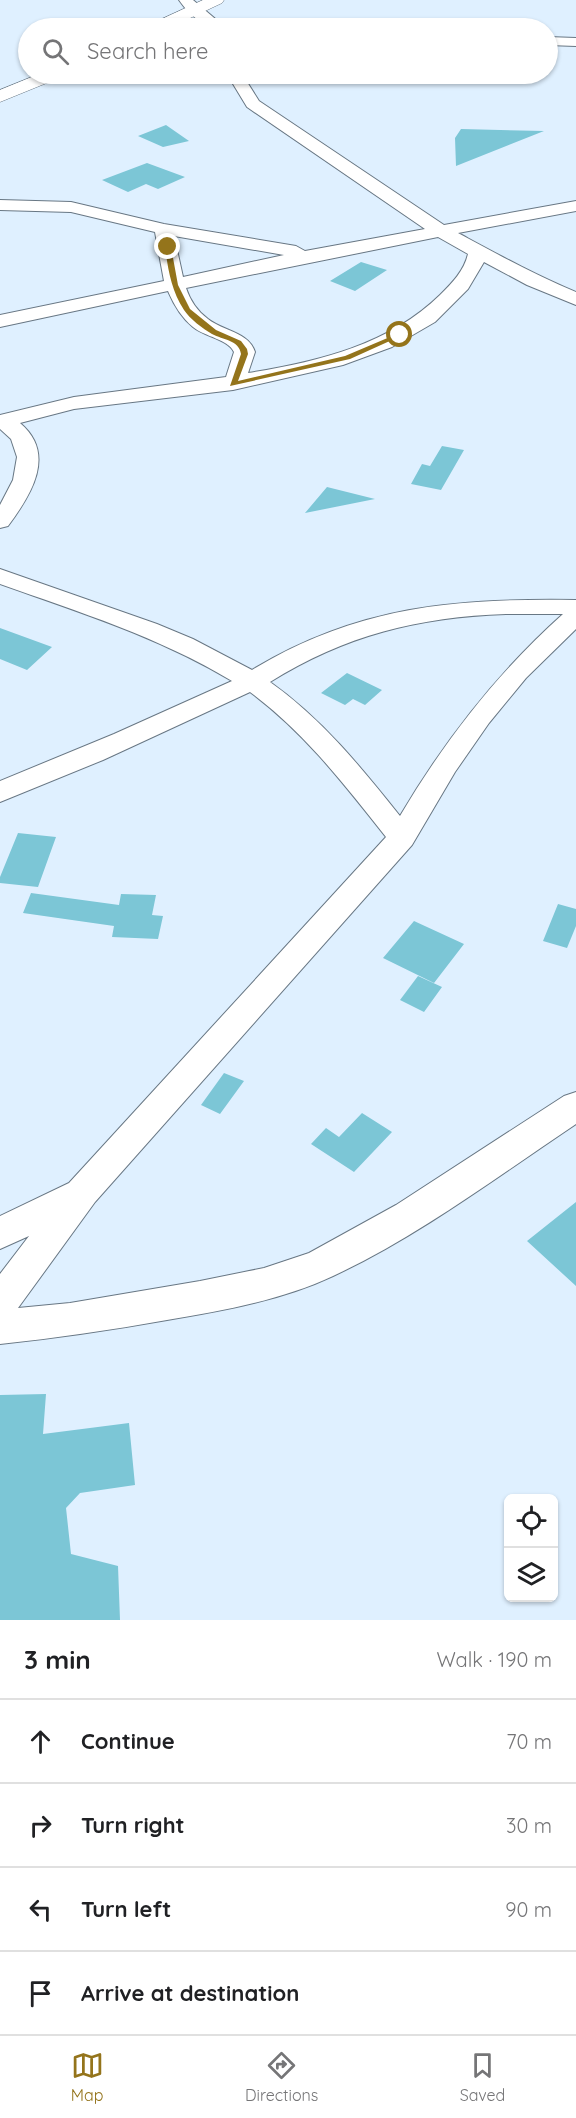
<!DOCTYPE html>
<meta charset="utf-8">
<style>
:root{--surface:#fff;--page:#f2f2f2;--text:#202124;--muted:#757577;--line:#e0e0e0;--accent:#94741b}
body{margin:0;font-family:Quicksand,sans-serif;background:var(--page);color:var(--text)}
.controls{position:absolute;right:18px;bottom:18px;display:grid;overflow:hidden;border-radius:9px;box-shadow:0 2px 4px #0004}
.controls button{width:54px;height:54px;display:grid;place-items:center;padding:0;border:0;border-bottom:2px solid var(--line);background:var(--surface);color:var(--text);font:30px sans-serif}
.stop{position:absolute;width:18px;height:18px;margin:-14px;border:4px solid #94741b;border-radius:50%;background:#fff}
.stop.end{background:#94741b;border-color:#fff;box-shadow:0 2px 6px #0008}
.list{margin:0;padding:0;list-style:none}
h2{display:flex;justify-content:space-between;align-items:center;height:78px;margin:0;padding:0 24px;font-size:26px}
h2 small{font-size:20px;font-weight:400;color:var(--muted)}
.list li{display:grid;grid-template-columns:39px 1fr auto;gap:18px;align-items:center;box-sizing:border-box;height:84px;padding:0 24px;border-top:2px solid var(--line)}
.list b{display:block;font-size:22px;white-space:nowrap}
.list em{font-size:20px;font-style:normal;color:var(--muted)}
.icon{flex:none;width:33px;height:33px;fill:none;stroke:currentColor;stroke-width:2;stroke-linecap:round;stroke-linejoin:round}
.map{position:relative;flex:none;width:576px;height:1620px;overflow:hidden}
.search{position:absolute;background:var(--surface);box-shadow:0 2px 4px #0004;left:18px;right:18px;top:18px;height:66px;display:flex;align-items:center;gap:15px;box-sizing:border-box;padding:0 21px;border-radius:33px;color:var(--muted);font-size:22px}
.sheet{height:414px;background:var(--surface)}
nav{display:flex;justify-content:space-around;align-items:center;box-sizing:border-box;height:84px;border-top:2px solid var(--line);background:var(--surface);font-size:16px;color:var(--muted)}
nav a{display:grid;justify-items:center;gap:3px}
nav .on{color:var(--accent)}
.map>svg:first-child{display:block}
.building{fill:#7cc6d6}
.lines{fill:none;stroke-linecap:round;stroke-linejoin:round}
.minor-casing{stroke:#687784;stroke-width:2}
.tertiary-casing{stroke:#687784;stroke-width:1}
.minor{fill:#fff;fill-rule:evenodd}
.tertiary{fill:#fff;fill-rule:evenodd}
.route{fill:#94741b}
</style>
<div class="map">
<svg width="576" height="1620" viewBox="0 0 576 1620">
<rect width="100%" height="100%" fill="#dff0ff"/>
<path class="building" d="M 166,125 L 189,141 L 163,147 L 138,136 Z
M 461,129 L 544,131 L 456,166 L 455,138 Z
M 147,163 L 185,177 L 158,189 L 146,184 L 128,192 L 102,180 Z
M 361,262 L 387,270 L 355,291 L 330,281 Z
M 442,446 L 464,450 L 441,490 L 411,484 L 422,464 L 430,466 Z
M 327,487 L 375,499 L 305,513 Z
M 0,628 L 52,647 L 27,670 L 0,659 Z
M 347,673 L 382,690 L 365,705 L 353,699 L 345,705 L 321,693 Z
M 18,833 L 56,837 L 38,887 L 0,883 L 0,877 Z
M 31,893 L 119,905 L 121,894 L 156,895 L 152,915 L 163,916 L 158,939 L 112,937 L 114,926 L 23,913 Z
M 558,904 L 576,909 L 576,926 L 567,948 L 543,941 Z
M 414,921 L 464,944 L 434,983 L 383,958 Z
M 418,976 L 442,987 L 424,1012 L 400,1000 Z
M 224,1073 L 244,1081 L 220,1114 L 201,1105 Z
M 362,1113 L 392,1132 L 354,1172 L 311,1144 L 326,1128 L 339,1137 Z
M 576,1202 L 576,1286 L 527,1241 Z
M 46,1394 L 43,1434 L 129,1423 L 135,1485 L 80,1493 L 66,1508 L 71,1554 L 118,1566 L 120,1620 L 0,1620 L 0,1395 Z"/>
<g class="lines">
<g class="minor-casing">
<path id="minor" d="M 179,0 L 193,0 L 226,28 C 207,30 190,16 179,0 Z
M 548,37 L 576,38 L 576,46 L 548,45 Z
M 227,74 L 242,74 L 259,101 L 444,225 L 576,201 L 576,211 L 458,233 C 497,254 535,275 576,292 L 576,305 L 527,285 L 484,262 L 468,289 L 435,322 L 392,347 L 343,365 L 233,390 L 74,409 L 20,423 C 57,454 31,495 8,526 L 0,528 L 0,505 L 13,480 L 17,457 L 11,439 L 0,429 L 0,415 L 74,397 L 226,377 L 234,352 C 228,339 205,337 193,327 C 182,318 174,305 168,291 L 0,327 L 0,315 L 164,281 L 155,232 L 71,212 L 0,210 L 0,200 L 71,202 L 164,224 L 296,246 L 305,251 L 425,229 L 247,107 ZM 174,236 L 284,255 L 183,277 ZM 438,237 L 468,254 C 464,271 452,283 440,295 C 389,345 317,362 248,373 L 255,352 C 249,332 223,331 208,319 C 197,311 190,300 186,288 Z
M 0,569 L 157,624 L 193,639 L 252,670 C 357,606 456,598 576,600 L 576,629 L 526,678 L 489,723 L 455,772 L 412,845 L 95,1202 L 18,1308 L 70,1303 L 200,1281 L 264,1268 L 309,1253 L 396,1205 L 564,1096 L 576,1092 L 576,1124 C 498,1176 419,1236 333,1276 C 282,1300 222,1311 167,1320 C 111,1330 56,1338 0,1344 L 0,1274 L 29,1236 L 0,1249 L 0,1216 L 69,1183 L 386,837 C 344,784 305,733 250,692 L 103,760 L 0,802 L 0,781 L 114,734 L 232,681 C 159,637 79,612 0,584 ZM 506,614 L 563,614 C 497,673 445,740 400,816 C 360,766 322,719 270,682 C 345,635 419,617 506,614 Z"/>
</g>
<g class="tertiary-casing">
<path id="tertiary" d="M 203,0 L 224,0 L 222,3 L 169,28 L 149,28 L 151,24 Z
M 39,74 L 62,74 L 59,78 L 0,102 L 0,90 Z"/>
</g>
<use href="#minor" class="minor"/>
<use href="#tertiary" class="tertiary"/>
</g>
<path class="route" d="M 168,245 L 171,247 L 178,285 L 190,309 L 216,330 L 241,341 L 247,349 L 248,354 L 238,381 L 345,356 L 397,334 L 403,335 L 350,359 L 230,386 L 241,354 C 239,340 223,340 212,334 C 203,329 189,318 184,310 C 171,290 168,269 165,247 Z"/>
</svg>
<div class="controls">
<button><svg class="icon" aria-label="locate" viewBox="0 0 24 24"><circle cx="12" cy="12" r="6"/><path d="M12 2v4M12 18v4M2 12h4M18 12h4"/></svg></button>
<button><svg class="icon" aria-label="layers" viewBox="0 0 24 24"><path d="M12 4l9 5-9 5-9-5zM3 14l9 5 9-5"/></svg></button>
</div>
<div class="stop" style="left:400px;top:335px"></div>
<div class="stop end" style="left:168px;top:247px"></div>
<div class="search"><svg class="icon" aria-label="search" viewBox="0 0 24 24"><circle cx="10" cy="10" r="6"/><path d="M15 15l6 6"/></svg>Search here</div>
</div>
<section class="sheet">
<h2>3 min<small>Walk · 190 m</small></h2>
<ul class="list">
<li><svg class="icon" aria-label="ahead" viewBox="0 0 24 24"><path d="M12 20V5M6 11l6-6 6 6"/></svg><div><b>Continue</b></div><em>70 m</em></li>
<li><svg class="icon" aria-label="right" viewBox="0 0 24 24"><path d="M7 20v-9h11M14 6l5 5-5 5"/></svg><div><b>Turn right</b></div><em>30 m</em></li>
<li><svg class="icon" aria-label="left" viewBox="0 0 24 24"><path d="M17 20v-9H6M10 6l-5 5 5 5"/></svg><div><b>Turn left</b></div><em>90 m</em></li>
<li><svg class="icon" aria-label="arrive" viewBox="0 0 24 24"><path d="M6 21V4h12l-3 4 3 4H6"/></svg><div><b>Arrive at destination</b></div></li>
</ul>
</section>
<nav>
<a class="on"><svg class="icon" aria-label="map" viewBox="0 0 24 24"><path d="M3 6l6-2 6 2 6-2v14l-6 2-6-2-6 2zM9 4v14M15 6v14"/></svg>Map</a>
<a><svg class="icon" aria-label="directions" viewBox="0 0 24 24"><path d="M12 3l9 9-9 9-9-9zM9 14v-3h6M13 9l2 2-2 2"/></svg>Directions</a>
<a><svg class="icon" aria-label="saved" viewBox="0 0 24 24"><path d="M7 4h10v16l-5-4-5 4z"/></svg>Saved</a>
</nav>
